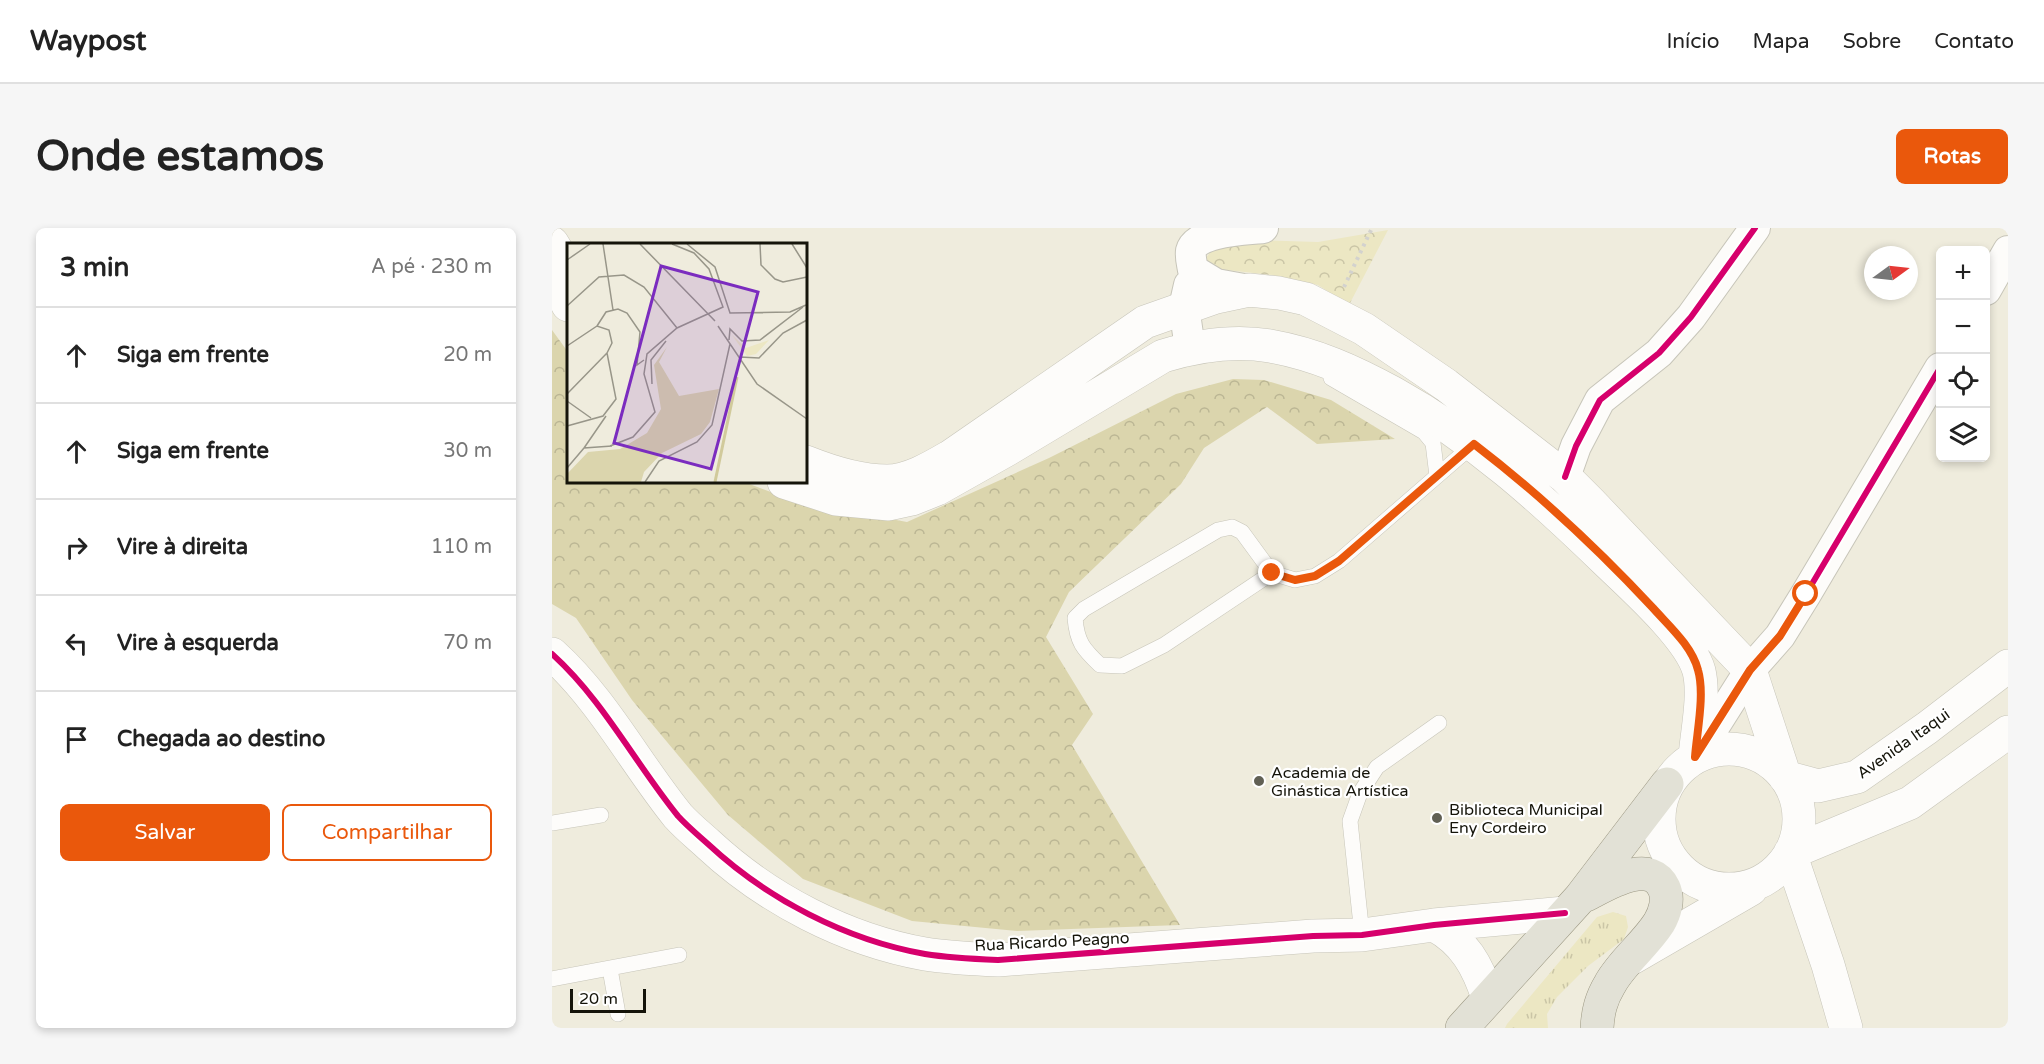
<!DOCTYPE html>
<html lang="pt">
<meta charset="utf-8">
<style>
:root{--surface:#fff;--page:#f6f6f6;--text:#222;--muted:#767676;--line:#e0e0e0;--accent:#ea580c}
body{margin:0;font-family:"Varela Round",sans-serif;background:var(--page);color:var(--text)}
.controls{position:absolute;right:18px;top:18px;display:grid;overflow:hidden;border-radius:9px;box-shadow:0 3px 9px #0003}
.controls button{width:54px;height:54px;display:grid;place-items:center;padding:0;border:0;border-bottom:2px solid var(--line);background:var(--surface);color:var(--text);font:30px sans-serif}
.compass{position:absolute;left:1312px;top:18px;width:54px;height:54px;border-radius:50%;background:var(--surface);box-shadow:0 3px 9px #0003;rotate:75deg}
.scale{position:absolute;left:18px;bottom:15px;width:76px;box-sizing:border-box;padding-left:6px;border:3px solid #15140a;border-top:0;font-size:16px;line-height:21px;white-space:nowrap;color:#15140a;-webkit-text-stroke:4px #fff;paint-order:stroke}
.stop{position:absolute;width:18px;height:18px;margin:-14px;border:4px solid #ea580c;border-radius:50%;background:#fff}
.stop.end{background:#ea580c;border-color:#fff;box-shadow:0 2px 6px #0008}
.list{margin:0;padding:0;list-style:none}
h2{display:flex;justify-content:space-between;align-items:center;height:78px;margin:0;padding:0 24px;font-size:26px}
h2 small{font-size:20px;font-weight:400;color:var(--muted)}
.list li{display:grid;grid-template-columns:39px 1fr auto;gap:18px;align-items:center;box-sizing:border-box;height:96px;padding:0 24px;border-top:2px solid var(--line)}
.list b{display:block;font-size:22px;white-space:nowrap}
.list em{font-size:20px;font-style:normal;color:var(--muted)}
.actions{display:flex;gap:12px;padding:18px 24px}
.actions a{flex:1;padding:14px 0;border:2px solid var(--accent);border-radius:9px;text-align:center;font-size:21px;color:var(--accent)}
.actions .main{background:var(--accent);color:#fff}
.icon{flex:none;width:33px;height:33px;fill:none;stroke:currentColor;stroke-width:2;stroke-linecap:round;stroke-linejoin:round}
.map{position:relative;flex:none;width:1456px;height:800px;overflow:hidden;border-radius:9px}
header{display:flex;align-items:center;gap:36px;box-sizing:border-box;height:84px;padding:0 30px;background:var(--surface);border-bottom:2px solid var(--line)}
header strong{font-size:28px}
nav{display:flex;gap:33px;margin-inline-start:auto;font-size:21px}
.intro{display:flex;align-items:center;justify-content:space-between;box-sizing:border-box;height:144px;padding:0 36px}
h1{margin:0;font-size:42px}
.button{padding:15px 27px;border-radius:9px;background:var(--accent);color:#fff;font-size:21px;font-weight:700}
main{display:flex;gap:36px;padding:0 36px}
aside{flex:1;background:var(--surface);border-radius:9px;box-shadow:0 3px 9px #0003}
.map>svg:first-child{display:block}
.grass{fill:url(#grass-tufts)}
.forest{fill:url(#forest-crowns)}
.park{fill:url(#park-crowns)}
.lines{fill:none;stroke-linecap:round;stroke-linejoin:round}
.lane-casing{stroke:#c7c5b9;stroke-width:16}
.street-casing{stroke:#c7c5b9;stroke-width:32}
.secondary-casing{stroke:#c7c5b9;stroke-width:34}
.primary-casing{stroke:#9c9883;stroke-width:34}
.path{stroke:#d3d2ce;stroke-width:4;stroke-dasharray:3 4.5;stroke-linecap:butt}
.lane{stroke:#fdfcfa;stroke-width:15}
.street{stroke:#fdfcfa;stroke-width:30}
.secondary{stroke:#fdfcfa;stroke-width:33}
.primary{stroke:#e2e1d6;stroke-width:33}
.cycleway-casing{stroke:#fff;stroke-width:10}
.cycleway{stroke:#d6006c;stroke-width:6}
.route{stroke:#ea580c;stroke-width:8}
.poi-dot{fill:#616054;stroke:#fff;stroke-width:2}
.labels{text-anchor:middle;stroke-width:4.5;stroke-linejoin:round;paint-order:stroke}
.street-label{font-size:16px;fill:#15140a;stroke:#fff}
.poi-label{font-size:16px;fill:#15140a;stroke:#fff;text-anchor:start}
.inset-river{fill:none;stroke:#d1ca9b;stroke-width:3}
.inset-road{fill:none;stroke:#989689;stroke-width:1.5}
.view{fill:#7b2cbf;fill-opacity:0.15;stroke:#7b2cbf;stroke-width:3}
.inset-edge{fill:none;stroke:#15140a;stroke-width:3}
</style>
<header>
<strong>Waypost</strong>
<nav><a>Início</a><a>Mapa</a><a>Sobre</a><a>Contato</a></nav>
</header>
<div class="intro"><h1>Onde estamos</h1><a class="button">Rotas</a></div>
<main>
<aside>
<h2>3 min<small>A pé · 230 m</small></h2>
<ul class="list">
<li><svg class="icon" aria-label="ahead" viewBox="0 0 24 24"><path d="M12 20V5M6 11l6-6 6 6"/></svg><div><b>Siga em frente</b></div><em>20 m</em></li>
<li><svg class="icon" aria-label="ahead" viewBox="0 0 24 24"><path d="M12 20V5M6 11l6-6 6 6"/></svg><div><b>Siga em frente</b></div><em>30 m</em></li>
<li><svg class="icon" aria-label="right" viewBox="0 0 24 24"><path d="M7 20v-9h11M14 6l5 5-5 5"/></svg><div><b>Vire à direita</b></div><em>110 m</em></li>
<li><svg class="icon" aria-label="left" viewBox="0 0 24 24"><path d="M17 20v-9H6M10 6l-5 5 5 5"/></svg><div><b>Vire à esquerda</b></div><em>70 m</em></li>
<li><svg class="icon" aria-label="arrive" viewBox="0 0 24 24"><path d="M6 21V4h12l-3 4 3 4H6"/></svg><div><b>Chegada ao destino</b></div></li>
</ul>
<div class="actions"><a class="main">Salvar</a><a>Compartilhar</a></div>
</aside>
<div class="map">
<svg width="1456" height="800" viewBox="0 0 1456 800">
<defs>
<pattern id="grass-tufts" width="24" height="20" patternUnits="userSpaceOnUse" patternTransform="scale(1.5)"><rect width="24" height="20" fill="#ece7c3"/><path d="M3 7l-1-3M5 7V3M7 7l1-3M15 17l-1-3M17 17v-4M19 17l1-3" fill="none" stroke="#cac5a6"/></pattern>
<pattern id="forest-crowns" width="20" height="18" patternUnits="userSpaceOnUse" patternTransform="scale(1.5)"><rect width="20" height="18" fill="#dbd5ad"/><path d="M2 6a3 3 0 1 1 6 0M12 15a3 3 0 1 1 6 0" fill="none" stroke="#bbb694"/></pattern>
<pattern id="park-crowns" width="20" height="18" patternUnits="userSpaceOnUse" patternTransform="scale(1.5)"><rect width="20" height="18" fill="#ece7c3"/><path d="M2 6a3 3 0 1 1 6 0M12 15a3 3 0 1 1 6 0" fill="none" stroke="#cac5a6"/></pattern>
</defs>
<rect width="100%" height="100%" fill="#efecdd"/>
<path class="grass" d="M 1061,684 L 1074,688 L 1076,699 L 1072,711 L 1036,738 L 1005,769 L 995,786 L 996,800 L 953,800 L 955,796 L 1045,689 Z"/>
<path class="forest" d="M 0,102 L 16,124 L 16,254 L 192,254 L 246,274 L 355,294 L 497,230 L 624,166 L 681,151 L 712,152 L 779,172 L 843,211 L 765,216 L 715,179 L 652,220 L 629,256 L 517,364 L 494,409 L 541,486 L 520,517 L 628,697 L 465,703 L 360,693 L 251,651 L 176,587 L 80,472 L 24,390 L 0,376 Z"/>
<path class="park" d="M 836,2 L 797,77 L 766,57 L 721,47 L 657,40 L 653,31 L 664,17 L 705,12 L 766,14 Z"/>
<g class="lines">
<g class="lane-casing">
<path id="lane" d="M 779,150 L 872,204 L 881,215 L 885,248
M 720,345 L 612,417 L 570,438 L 548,437 C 531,421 525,414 523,390 L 532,381 L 666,302 L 680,299 L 690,304 L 720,345 L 743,352 L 763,348 L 787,333 L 922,216
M 0,595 L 49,587
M 810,707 L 798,593 L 808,565 L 825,539 L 887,495
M 58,741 L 66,786
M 0,751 L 127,727"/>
</g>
<g class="street-casing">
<path id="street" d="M 637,57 L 632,79 L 638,120
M 697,62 L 664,56 L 641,42 C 640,36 638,29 639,23 C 644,3 693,2 711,0
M 1434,62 L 1456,23
M 1013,249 L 1024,218 L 1048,172 L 1107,125 L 1139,89 L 1203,0
M 1143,529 L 1198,442 L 1228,408 L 1254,366 L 1388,140"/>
</g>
<g class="secondary-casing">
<path id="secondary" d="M 0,15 L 16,41
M 0,50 L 16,77
M 254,234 C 279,244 307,253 335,253 C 357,253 380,239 399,228 L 593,94 L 664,69 L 697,62 L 727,65 L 754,71 L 812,101 L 894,157 L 1013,249 L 1038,274 L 1198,442 L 1233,549 L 1266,558 L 1305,549 L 1375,500 L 1456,438
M 232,254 L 284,271 L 337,276 L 360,271 L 385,261 L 456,221 L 611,128 C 644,118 683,112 718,118 C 763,126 801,143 841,165 C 924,211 989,270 1057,336 C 1082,360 1138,410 1147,443 C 1153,468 1145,503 1143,529
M 0,426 C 51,472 83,535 126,588 C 135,598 146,607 156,616 C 215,671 294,712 373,726 C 398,730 422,731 446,732 L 761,708 L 810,707 L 882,697 L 1013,685
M1107 591a70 70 0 1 1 140 0a70 70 0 1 1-140 0Z
M 882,697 C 912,713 926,738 936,770
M 1080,730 L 1199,661
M 1294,800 L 1276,737 L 1238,625 L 1358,575 L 1456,504"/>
</g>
<g class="primary-casing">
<path id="primary" d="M 1034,667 C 1054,657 1098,629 1112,660 C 1117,671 1113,685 1107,695 C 1093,717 1070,734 1058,756 C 1049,771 1046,783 1045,800
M 910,800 L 1028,670 L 1115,556"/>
</g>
<path class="path" d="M 792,59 L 820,0"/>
<use href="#lane" class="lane"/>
<use href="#street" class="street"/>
<use href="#secondary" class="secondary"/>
<use href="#primary" class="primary"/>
<g class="cycleway-casing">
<path id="cycleway" d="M 1013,249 L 1024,218 L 1048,172 L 1107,125 L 1139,89 L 1203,0
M 0,426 C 51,472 83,535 126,588 C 135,598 146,607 156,616 C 215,671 294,712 373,726 C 398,730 422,731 446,732 L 761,708 L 810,707 L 882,697 L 1013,685
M 1143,529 L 1198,442 L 1228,408 L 1254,366 L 1388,140"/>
</g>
<use href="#cycleway" class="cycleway"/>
</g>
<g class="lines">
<path class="route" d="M 720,345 L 743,352 L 763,348 L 787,333 L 922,216 C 986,265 1046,321 1101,380 C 1117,398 1140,418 1146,442 C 1153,466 1145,503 1143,529 L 1198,442 L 1228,408 L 1254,366"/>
</g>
<g class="poi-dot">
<circle cx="707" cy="553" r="6"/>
<circle cx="885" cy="590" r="6"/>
</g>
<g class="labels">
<g class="street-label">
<text transform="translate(1351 515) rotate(-35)" y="6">Avenida Itaqui</text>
<text transform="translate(500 713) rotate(-3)" y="6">Rua Ricardo Peagno</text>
</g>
<g class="poi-label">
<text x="719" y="550">Academia de<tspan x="719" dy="18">Ginástica Artística</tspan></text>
<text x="897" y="587">Biblioteca Municipal<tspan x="897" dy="18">Eny Cordeiro</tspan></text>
</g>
</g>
<g transform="translate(15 15)">
<rect width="240" height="240" fill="#efecdd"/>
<path d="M 165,92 L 179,105 L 202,97 L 189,111 L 180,113 Z" fill="#ece7c3"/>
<path d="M 100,104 L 92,119 L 112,153 L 152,146 L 143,179 L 134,191 L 95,210 L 77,229 L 74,239 L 0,239 L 0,231 L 21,209 L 53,206 L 80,190 L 94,166 L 87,122 Z" fill="#dbd5ad"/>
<path class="inset-river" d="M 148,239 L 170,134"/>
<path class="inset-road" d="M 36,1 L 46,67M 73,1 L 148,78M 120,1 L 148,24 L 163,70 L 223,69 L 239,62M 193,1 L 194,22 L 208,36 L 216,39 L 240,34M 225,1 L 240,25M 0,17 L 23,1M 0,63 L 32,34 L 57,32 L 77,44 L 110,85M 30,83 L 39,69 L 51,66 L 60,70 L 73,89 L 70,122 L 77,117M 151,83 L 190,141 L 240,176M 162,97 L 163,86 L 175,98 L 193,97 L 236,64M 0,103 L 30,83 L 42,87 L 45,100 L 40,110 L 49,156 L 36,173 L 0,183M 173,114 L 192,115 L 216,90 L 240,77M 85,141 L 84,117 L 99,98M 0,151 L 40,110M 0,158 L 24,175M 43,203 L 66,194 L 88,169 L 77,131 L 80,111 L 110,85 L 156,64 L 142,26 L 127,10 L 105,1M 17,205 L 39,173M 0,225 L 17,205 L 45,203M 78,239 L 92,218 L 130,199 L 145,182 L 163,101"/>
<path class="view" d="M 94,23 L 191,49 L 144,226 L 47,200 Z"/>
<rect width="240" height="240" class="inset-edge"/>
</g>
</svg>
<div class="controls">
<button>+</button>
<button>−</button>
<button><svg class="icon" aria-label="locate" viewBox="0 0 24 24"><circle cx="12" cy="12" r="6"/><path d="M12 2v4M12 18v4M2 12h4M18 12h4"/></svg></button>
<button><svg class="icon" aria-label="layers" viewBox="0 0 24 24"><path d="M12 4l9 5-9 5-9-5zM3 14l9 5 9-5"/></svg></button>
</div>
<svg class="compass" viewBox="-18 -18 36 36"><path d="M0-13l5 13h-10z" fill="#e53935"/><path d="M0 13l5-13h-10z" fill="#767676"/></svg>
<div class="scale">20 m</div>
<div class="stop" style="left:1254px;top:366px"></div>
<div class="stop end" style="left:720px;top:345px"></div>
</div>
</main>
